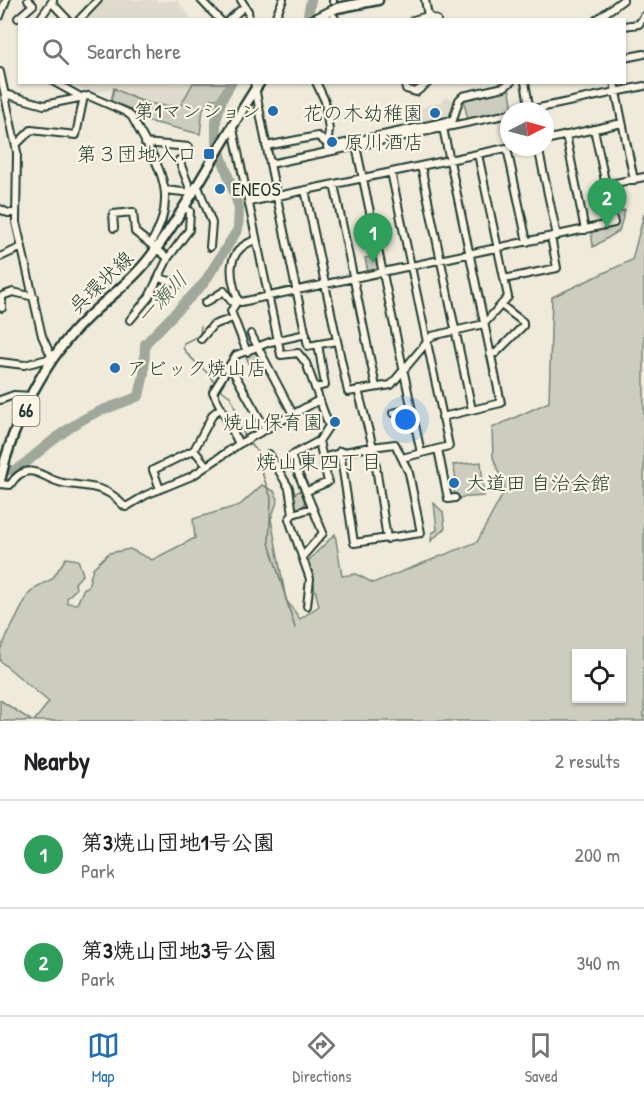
<!DOCTYPE html>
<meta charset="utf-8">
<style>
:root{--surface:#fff;--page:#f6f6f6;--text:#202124;--muted:#757577;--line:#e0e0e0;--accent:#1f6fb2}
body{margin:0;font-family:"Patrick Hand","Klee One",sans-serif;background:var(--page);color:var(--text)}
.controls{position:absolute;right:18px;bottom:18px;display:grid;overflow:hidden;border-radius:0px;box-shadow:0 2px 4px #0004}
.controls button{width:54px;height:54px;display:grid;place-items:center;padding:0;border:0;border-bottom:2px solid var(--line);background:var(--surface);color:var(--text);font:30px sans-serif}
.compass{position:absolute;left:500px;top:102px;width:54px;height:54px;border-radius:50%;background:var(--surface);box-shadow:0 2px 4px #0004;rotate:84deg}
.you{position:absolute;left:406px;top:420px;width:21px;height:21px;margin:-15px;border:4px solid #fff;border-radius:50%;background:#1a73e8;box-shadow:0 0 0 9px #1a73e833}
.badge{display:grid;place-items:center;width:39px;height:39px;border-radius:50%;background:var(--accent);color:#fff;font-size:20px;font-weight:700}
.pin{position:absolute;translate:-50% -50px;filter:drop-shadow(0 2px 3px #0008)}
.pin::after{content:'';position:absolute;top:32px;width:21px;height:18px;background:inherit;clip-path:polygon(0 0,100% 0,50% 100%)}
.list{margin:0;padding:0;list-style:none}
h2{display:flex;justify-content:space-between;align-items:center;height:78px;margin:0;padding:0 24px;font-size:26px}
h2 small{font-size:20px;font-weight:400;color:var(--muted)}
.list li{display:grid;grid-template-columns:39px 1fr auto;gap:18px;align-items:center;box-sizing:border-box;height:108px;padding:0 24px;border-top:2px solid var(--line)}
.list b{display:block;font-size:22px;white-space:nowrap}
.list p{margin:0;font-size:20px;white-space:nowrap;color:var(--muted)}
.list em{font-size:20px;font-style:normal;color:var(--muted)}
.icon{flex:none;width:33px;height:33px;fill:none;stroke:currentColor;stroke-width:2;stroke-linecap:round;stroke-linejoin:round}
.map{position:relative;flex:none;width:644px;height:721px;overflow:hidden}
.search{position:absolute;background:var(--surface);box-shadow:0 2px 4px #0004;left:18px;right:18px;top:18px;height:66px;display:flex;align-items:center;gap:15px;box-sizing:border-box;padding:0 21px;border-radius:0px;color:var(--muted);font-size:22px}
.sheet{height:294px;background:var(--surface)}
nav{display:flex;justify-content:space-around;align-items:center;box-sizing:border-box;height:84px;border-top:2px solid var(--line);background:var(--surface);font-size:16px;color:var(--muted)}
nav a{display:grid;justify-items:center;gap:3px}
nav .on{color:var(--accent)}
.map>svg:first-child{display:block}
.built{fill:#dedbcc}
.green{fill:#cccdbf;stroke:#76857a;stroke-width:1.5;fill-rule:evenodd}
.lines{fill:none;stroke-linecap:round;stroke-linejoin:round}
.stream{stroke:#6c7d71;stroke-width:1.5}
.river{stroke:#9fa89a;stroke-width:10}
.minor-casing{stroke:#1f3d34;stroke-width:10}
.major-casing{stroke:#1f3d34;stroke-width:13}
.minor{stroke:#fcf5e5;stroke-width:6}
.major{stroke:#fcf5e5;stroke-width:8}
.poi-dot{fill:#1f6fb2;stroke:#fcf5e5;stroke-width:2}
.labels{text-anchor:middle;stroke-width:4.5;stroke-linejoin:round;paint-order:stroke}
.shield{fill:#fcf5e5;stroke:#617469;stroke-width:1.5}
.shield-label{font-size:18px;font-weight:bold;fill:#1f3d34}
.poi-label{font-size:20px;fill:#1f3d34;stroke:#fcf5e5;text-anchor:end}
.street-label{font-size:20px;fill:#1f3d34;stroke:#fcf5e5}
.water-label{font-size:21px;font-style:italic;fill:#455d53;stroke:#fcf5e5}
.neighbourhood-label{font-size:21px;fill:#1f3d34;stroke:#fcf5e5}
</style>
<div class="map">
<svg width="644" height="721" viewBox="0 0 644 721">
<rect width="100%" height="100%" fill="#efeada"/>
<filter id="ink" filterUnits="userSpaceOnUse"><feTurbulence type="fractalNoise" baseFrequency=".0167" numOctaves="2"/><feDisplacementMap in="SourceGraphic" scale="12" xChannelSelector="R" yChannelSelector="G"/><feConvolveMatrix kernelMatrix="1 2 1 2 8 2 1 2 1" color-interpolation-filters="sRGB"/></filter>
<g filter="url(#ink)">
<path class="built" d="M 102,0 L 156,0 L 158,2 L 177,0 L 192,19 L 83,20 Z
M 66,83 L 193,83 L 181,105 L 162,107 L 141,103 L 120,88 L 92,93 Z
M 446,97 L 455,100 L 454,117 L 407,129 L 416,116 L 416,109 L 439,103 Z"/>
<path class="green" d="M 193,83 L 227,83 L 220,99 L 210,99 L 203,109 L 200,134 L 132,117 L 110,105 L 114,88 C 138,101 154,108 181,105 Z
M 505,89 L 510,91 L 513,110 L 468,120 L 464,102 L 470,96 Z
M 625,210 L 619,231 L 593,247 L 591,229 L 614,223 L 612,213 Z
M 644,214 L 644,721 L 34,721 L 49,702 L 0,661 L 0,650 L 28,595 L 36,587 L 52,579 L 66,558 L 78,560 L 83,574 L 75,583 L 76,589 L 67,598 L 67,603 L 77,604 L 84,588 L 88,587 L 93,568 L 109,553 L 130,549 L 152,560 L 195,538 L 193,519 L 240,505 L 262,485 L 274,491 L 278,499 L 271,519 L 286,600 L 300,619 L 319,606 L 308,561 L 335,534 L 342,576 L 356,574 L 373,583 L 477,542 L 505,490 L 493,457 L 492,428 L 549,402 L 552,297 L 632,260 ZM 576,654 L 622,654 L 622,698 L 576,698 Z
M 379,255 L 382,269 L 368,272 L 365,258 Z
M 258,348 L 265,362 L 251,367 L 244,353 Z
M 481,462 L 484,496 L 455,498 L 454,488 L 458,487 L 453,465 Z
M 301,490 L 305,504 L 295,511 L 292,495 Z
M 434,503 L 443,512 L 445,528 L 431,541 L 432,533 L 437,530 Z
M 0,700 L 32,721 L 0,721 Z"/>
<g class="lines">
<path class="stream" d="M 201,326 L 200,335 L 184,343 L 183,348 C 192,362 206,368 214,382
M 220,389 L 231,397 L 245,437
M 247,441 L 261,455 L 260,467 L 271,498 L 269,543 L 295,628"/>
<path class="river" d="M 307,20 L 311,0
M 0,470 L 17,470 C 43,449 69,424 100,411 C 113,406 126,402 139,396 L 144,374 L 145,344 L 204,283 L 238,229 L 239,208 L 216,140 L 216,121 L 222,99 L 232,82"/>
<g class="minor-casing">
<path id="minor" d="M 201,0 L 220,20
M 241,0 L 248,11 L 249,20
M 425,0 L 428,16
M 333,1 L 333,0
M 52,3 L 68,20
M 0,16 L 6,0
M 334,17 L 336,20
M 18,18 L 33,5 L 28,0
M 39,20 L 53,0
M 79,20 L 98,0
M 229,20 L 245,6
M 274,20 L 283,0
M 413,20 L 428,16 L 437,20
M 596,20 L 623,0
M 624,26 L 639,24 L 644,16
M 624,58 L 644,54
M 0,72 L 17,152 L 16,222 L 42,336 L 52,358 L 24,365 L 0,362
M 54,82 L 79,96
M 254,82 L 270,164 L 509,114
M 316,82 L 325,101 L 329,130 L 327,147 L 453,120 L 459,100 L 463,96 L 504,87 L 511,82
M 404,82 L 406,89 L 416,92 L 429,82
M 525,82 L 530,111
M 614,82 L 634,180
M 5,94 L 44,105 L 89,96 L 126,112 L 132,117 C 156,163 182,193 151,243
M 525,111 L 644,86
M 233,129 L 281,355 L 298,353 L 306,363 L 329,426 L 319,441 L 328,482 L 307,491
M 566,135 L 585,230
M 545,140 L 622,123
M 145,143 L 189,147
M 16,145 L 31,130 L 76,135 L 84,96
M 266,146 L 318,136 L 326,143
M 356,146 L 421,453
M 538,147 L 557,236
M 507,148 L 527,242
M 179,160 L 190,189
M 270,164 L 308,346 L 337,341
M 421,166 L 472,410
M 391,172 L 449,446 L 402,458
M 334,184 L 376,387
M 606,185 L 644,177
M 199,189 L 212,223 L 210,247
M 165,190 L 192,193
M 305,190 L 348,392 L 391,385 L 432,336 L 484,324 L 508,297 L 478,154
M 249,202 L 511,147
M 0,209 L 8,213 L 16,213
M 114,228 L 113,214 L 133,212 L 135,232 L 168,258
M 255,240 C 225,251 229,275 238,300 L 241,302 L 614,223 L 594,129
M 0,257 L 22,247
M 159,278 L 181,284
M 504,279 L 557,268 L 551,237
M 238,300 L 231,311 L 247,352
M 205,303 L 224,291 L 231,301 L 238,300
M 2,308 L 2,296 L 13,292 L 34,297
M 130,320 L 149,297 L 168,258 L 189,230 L 190,211 L 184,207
M 251,334 L 294,416
M 201,339 L 213,325 L 233,318
M 490,354 L 496,353 L 523,326 L 523,322 L 501,305
M 230,366 L 266,430
M 315,388 L 325,385 L 318,344
M 358,390 L 373,447 L 387,539
M 0,400 L 14,395 L 33,396
M 393,413 L 411,409
M 442,417 L 501,403 L 443,128
M 239,444 L 213,392 L 236,355 L 270,342 L 306,334
M 438,449 L 448,499 L 455,498
M 194,450 L 206,465
M 269,454 L 289,488 L 293,514
M 323,458 C 346,450 370,447 395,444 L 409,473 L 421,533 L 354,543 L 340,451
M 0,484 L 10,485 C 28,457 44,480 63,483 C 78,486 98,485 112,495 C 118,498 120,504 126,507 L 146,495 L 192,476 L 239,444 L 319,400
M 160,489 L 153,470 L 194,450 L 213,414 L 221,408
M 303,556 L 323,533 L 291,456 L 319,441
M 307,606 L 310,579 L 289,519 L 293,514 L 312,508"/>
</g>
<g class="major-casing">
<path id="major" d="M 313,20 L 337,8 L 378,0
M 0,481 C 12,423 46,356 89,316 C 110,296 134,279 151,256 C 192,201 222,139 260,82"/>
</g>
<use href="#minor" class="minor"/>
<use href="#major" class="major"/>
</g>
</g>
<g class="poi-dot">
<circle cx="273" cy="111" r="6"/>
<circle cx="435" cy="113" r="6"/>
<circle cx="332" cy="142" r="6"/>
<rect x="203" y="148" width="12" height="12" rx="3"/>
<circle cx="220" cy="189" r="6"/>
<circle cx="115" cy="368" r="6"/>
<circle cx="335" cy="422" r="6"/>
<circle cx="454" cy="483" r="6"/>
</g>
<g class="labels">
<rect class="shield" x="12.5" y="396" width="27" height="30" rx="4.5"/>
<g class="shield-label">
<text x="26" y="417">66</text>
</g>
<g class="poi-label">
<text x="261" y="118">第1マンション</text>
<text x="423" y="120">花の木幼稚園</text>
<text x="344" y="149" text-anchor="start">原川酒店</text>
<text x="197" y="161">第３団地入口</text>
<text x="232" y="196" text-anchor="start">ENEOS</text>
<text x="127" y="375" text-anchor="start">アビック焼山店</text>
<text x="323" y="429">焼山保育園</text>
<text x="466" y="490" text-anchor="start">大道田 自治会館</text>
</g>
<g class="street-label">
<text transform="translate(101 282) rotate(-44)" y="7">呉環状線</text>
</g>
<g class="water-label">
<text transform="translate(162 298) rotate(-46)" y="7">一瀬川</text>
</g>
<g class="neighbourhood-label">
<text x="319" y="469">焼山東四丁目</text>
</g>
</g>
</svg>
<div class="controls">
<button><svg class="icon" aria-label="locate" viewBox="0 0 24 24"><circle cx="12" cy="12" r="6"/><path d="M12 2v4M12 18v4M2 12h4M18 12h4"/></svg></button>
</div>
<svg class="compass" viewBox="-18 -18 36 36"><path d="M0-13l5 13h-10z" fill="#e53935"/><path d="M0 13l5-13h-10z" fill="#757577"/></svg>
<div class="you"></div>
<div class="pin badge" style="left:373px;top:263px;background:#2e9e5b">1</div>
<div class="pin badge" style="left:607px;top:228px;background:#2e9e5b">2</div>
<div class="search"><svg class="icon" aria-label="search" viewBox="0 0 24 24"><circle cx="10" cy="10" r="6"/><path d="M15 15l6 6"/></svg>Search here</div>
</div>
<section class="sheet">
<h2>Nearby<small>2 results</small></h2>
<ul class="list">
<li><span class="badge" style="background:#2e9e5b">1</span><div><b>第3焼山団地1号公園</b><p>Park</p></div><em>200 m</em></li>
<li><span class="badge" style="background:#2e9e5b">2</span><div><b>第3焼山団地3号公園</b><p>Park</p></div><em>340 m</em></li>
</ul>
</section>
<nav>
<a class="on"><svg class="icon" aria-label="map" viewBox="0 0 24 24"><path d="M3 6l6-2 6 2 6-2v14l-6 2-6-2-6 2zM9 4v14M15 6v14"/></svg>Map</a>
<a><svg class="icon" aria-label="directions" viewBox="0 0 24 24"><path d="M12 3l9 9-9 9-9-9zM9 14v-3h6M13 9l2 2-2 2"/></svg>Directions</a>
<a><svg class="icon" aria-label="saved" viewBox="0 0 24 24"><path d="M7 4h10v16l-5-4-5 4z"/></svg>Saved</a>
</nav>
